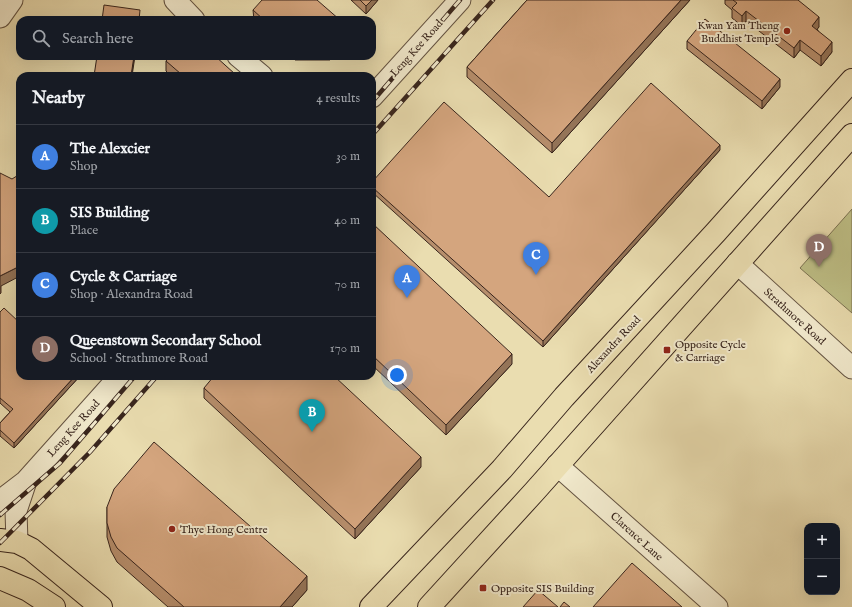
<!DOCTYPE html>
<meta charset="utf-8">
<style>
:root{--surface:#171b24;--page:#242831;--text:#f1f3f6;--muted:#9ea1a6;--line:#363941;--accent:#c59692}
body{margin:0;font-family:"IM FELL English",serif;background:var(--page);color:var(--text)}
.controls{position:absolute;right:12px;bottom:12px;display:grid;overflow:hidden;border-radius:8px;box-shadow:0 4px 16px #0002}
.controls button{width:36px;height:36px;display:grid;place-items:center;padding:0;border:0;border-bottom:1px solid var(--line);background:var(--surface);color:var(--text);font:20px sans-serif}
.you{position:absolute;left:397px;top:375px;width:14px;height:14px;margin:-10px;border:3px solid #fff;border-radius:50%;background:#1a73e8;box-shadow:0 0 0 6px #1a73e833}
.badge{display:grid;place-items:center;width:26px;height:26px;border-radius:50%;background:var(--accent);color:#fff;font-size:13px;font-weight:700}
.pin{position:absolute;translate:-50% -33px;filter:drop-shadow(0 1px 2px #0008)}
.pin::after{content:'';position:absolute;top:21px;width:14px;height:12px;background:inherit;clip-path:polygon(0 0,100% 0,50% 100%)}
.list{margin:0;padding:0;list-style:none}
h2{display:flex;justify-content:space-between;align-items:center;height:52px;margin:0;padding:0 16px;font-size:17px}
h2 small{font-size:13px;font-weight:400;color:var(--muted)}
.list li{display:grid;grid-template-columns:26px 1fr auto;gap:12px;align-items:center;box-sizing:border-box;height:64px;padding:0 16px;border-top:1px solid var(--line)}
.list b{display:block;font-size:15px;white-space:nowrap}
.list p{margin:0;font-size:13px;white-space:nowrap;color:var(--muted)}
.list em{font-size:13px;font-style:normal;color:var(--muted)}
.icon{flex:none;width:22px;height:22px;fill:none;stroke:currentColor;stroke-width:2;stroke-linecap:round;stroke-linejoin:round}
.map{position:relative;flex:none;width:852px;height:607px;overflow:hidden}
.search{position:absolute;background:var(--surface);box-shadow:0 4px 16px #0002;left:16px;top:16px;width:360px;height:44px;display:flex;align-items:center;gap:10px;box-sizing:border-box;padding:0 14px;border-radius:12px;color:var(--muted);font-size:15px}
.panel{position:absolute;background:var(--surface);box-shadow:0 4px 16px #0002;left:16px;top:72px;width:360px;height:308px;border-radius:12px}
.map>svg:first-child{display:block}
.green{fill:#bebf86;stroke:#7b7252}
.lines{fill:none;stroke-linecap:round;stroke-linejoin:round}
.minor-casing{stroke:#645342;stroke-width:23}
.major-casing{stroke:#38251d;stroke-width:24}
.minor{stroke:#f1e9cc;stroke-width:21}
.major{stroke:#eaddb0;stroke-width:22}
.rail-casing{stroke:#38251d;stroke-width:4.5}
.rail{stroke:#f1e9cc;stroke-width:3;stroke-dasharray:9;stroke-linecap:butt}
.wall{fill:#b68e6c;stroke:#38251d}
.shaded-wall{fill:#947458;stroke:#38251d}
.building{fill:#d4a57e;stroke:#38251d}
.poi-dot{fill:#8f2418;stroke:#f1e9cc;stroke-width:1.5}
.labels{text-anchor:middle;stroke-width:4;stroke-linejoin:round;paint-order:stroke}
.poi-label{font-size:11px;fill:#38251d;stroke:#f1e9cc;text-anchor:start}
.street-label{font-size:11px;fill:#38251d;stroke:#f1e9cc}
</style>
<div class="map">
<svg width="852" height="607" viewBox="0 0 852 607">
<rect width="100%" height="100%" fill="#eaddb0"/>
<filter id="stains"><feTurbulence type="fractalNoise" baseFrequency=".005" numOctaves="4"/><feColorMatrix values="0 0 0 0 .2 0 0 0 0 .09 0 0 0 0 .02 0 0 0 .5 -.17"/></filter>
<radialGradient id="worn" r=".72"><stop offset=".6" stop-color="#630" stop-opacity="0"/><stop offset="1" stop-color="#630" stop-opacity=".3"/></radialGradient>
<path class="green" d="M 852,209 L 852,313 L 800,268 Z"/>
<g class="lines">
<g class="minor-casing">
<path id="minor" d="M 175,0 L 194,20
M 0,17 L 12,0
M 238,56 L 262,76
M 372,97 L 460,0
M 737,263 L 852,368
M 557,465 L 717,607
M 0,501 L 26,481 L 120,376
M 17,542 L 16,511 L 26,481"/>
</g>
<g class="major-casing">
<path id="major" d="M 0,540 L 17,542 L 31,549 L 101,607
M 0,578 L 28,590 L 54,607
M 371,607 L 502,469 L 564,397 L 716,232 L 852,80
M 429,607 L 534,492 L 852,135"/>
</g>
<use href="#minor" class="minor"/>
<use href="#major" class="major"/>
<g class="rail-casing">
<path id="rail" d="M 372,102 L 460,0
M 372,135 L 493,0
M 0,515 L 60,463 L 135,376
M 0,543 L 90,452 L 157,376"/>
</g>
<use href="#rail" class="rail"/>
</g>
<path class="wall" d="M 351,0 L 378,0 L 366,14 Z
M 527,0 L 690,0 L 552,153 L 467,77 L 467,67 Z
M 725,0 L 798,0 L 819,27 L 817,29 L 832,52 L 821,66 L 800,50 L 794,58 L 746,21 L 742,26 L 732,18 L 732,10 L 725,4 Z
M 253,10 L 340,20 L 254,20 Z
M 687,41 L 780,87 L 762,109 L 687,49 Z
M 292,56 L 333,56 L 330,60 L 295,60 Z
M 166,61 L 235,76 L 171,76 L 166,71 Z
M 720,150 L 543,347 L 372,192 L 372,182 L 549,197 Z
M 372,223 L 512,364 L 446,435 L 372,365 Z
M 0,312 L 20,376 L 80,376 L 14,448 L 0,436 L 0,423 L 10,412 L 0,403 Z
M 204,388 L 421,467 L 355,539 L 204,398 Z
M 107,507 L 307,590 L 292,607 L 168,607 L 117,562 L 111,551 L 107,537 Z"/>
<path class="shaded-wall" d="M 372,0 L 378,0 L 366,14 L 366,6 Z
M 681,0 L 690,0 L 552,153 L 552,143 Z
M 746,11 L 746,21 L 742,26 L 742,16 Z
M 819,17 L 819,27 L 812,36 L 812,26 Z
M 800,40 L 800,50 L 794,58 L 794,48 Z
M 832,42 L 832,52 L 821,66 L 821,56 Z
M 134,56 L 135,56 L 132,76 L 131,76 Z
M 330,56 L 333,56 L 330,60 Z
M 780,79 L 780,87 L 762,109 L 762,101 Z
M 720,145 L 720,150 L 543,347 L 543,341 Z
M 20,266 L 20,276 L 1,286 L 1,293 L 0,294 L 0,276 Z
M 512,354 L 512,364 L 446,435 L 446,425 Z
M 75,376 L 80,376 L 14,448 L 14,443 Z
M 421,457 L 421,467 L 355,539 L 355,529 Z
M 307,576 L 307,590 L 292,607 L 280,607 Z"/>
<path class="building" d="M 262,0 L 317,0 L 340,20 L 264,20 L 253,10 Z
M 360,0 L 372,0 L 366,6 Z
M 527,0 L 681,0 L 552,143 L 467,67 Z
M 733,0 L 798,0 L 819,17 L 812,26 L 832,42 L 821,56 L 800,40 L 794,48 L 746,11 L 742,16 L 732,8 L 737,3 Z
M 104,5 L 140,10 L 139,20 L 102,20 Z
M 705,19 L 780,79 L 762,101 L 687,41 Z
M 97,56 L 134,56 L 131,76 L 94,76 Z
M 170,56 L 215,56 L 235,74 L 233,76 L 179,76 L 181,74 L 166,61 Z
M 651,83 L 720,145 L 543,341 L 372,187 L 372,182 L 444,102 L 549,197 Z
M 0,173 L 12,179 L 20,174 L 20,266 L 0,276 Z
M 372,223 L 512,354 L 446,425 L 372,355 Z
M 4,308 L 20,323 L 20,376 L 75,376 L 14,443 L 0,430 L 0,423 L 13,409 L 0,398 L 0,312 Z
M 214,376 L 334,376 L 421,457 L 355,529 L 204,388 Z
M 154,442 L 307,576 L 280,607 L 184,607 L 117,548 L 111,537 L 107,523 L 107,507 L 114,489 Z
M 632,563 L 682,607 L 593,607 Z
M 538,590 L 558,607 L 523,607 Z
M 564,602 L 570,607 L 560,607 Z"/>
<g class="poi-dot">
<circle cx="787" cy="31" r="4"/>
<rect x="663" y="346" width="8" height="8" rx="2"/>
<circle cx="172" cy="529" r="4"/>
<rect x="479" y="584" width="8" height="8" rx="2"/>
</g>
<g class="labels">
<g class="poi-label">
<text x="779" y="29" text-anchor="end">Kwan Yam Theng<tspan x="779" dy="13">Buddhist Temple</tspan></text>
<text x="675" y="348">Opposite Cycle<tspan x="675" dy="13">&amp; Carriage</tspan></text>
<text x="180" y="533">Thye Hong Centre</text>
<text x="491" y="592">Opposite SIS Building</text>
</g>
<g class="street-label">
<text transform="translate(416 48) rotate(-48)" y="4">Leng Kee Road</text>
<text transform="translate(795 316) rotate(42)" y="4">Strathmore Road</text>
<text transform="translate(613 344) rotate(-47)" y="4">Alexandra Road</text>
<text transform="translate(73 428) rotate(-48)" y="4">Leng Kee Road</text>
<text transform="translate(637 536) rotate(42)" y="4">Clarence Lane</text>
</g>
</g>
<rect width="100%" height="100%" filter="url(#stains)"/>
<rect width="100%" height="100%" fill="url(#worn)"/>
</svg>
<div class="controls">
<button>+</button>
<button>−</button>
</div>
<div class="you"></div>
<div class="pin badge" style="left:407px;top:298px;background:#3f7fe0">A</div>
<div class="pin badge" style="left:312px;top:432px;background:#0f9aa8">B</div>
<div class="pin badge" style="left:536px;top:275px;background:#3f7fe0">C</div>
<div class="pin badge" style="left:819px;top:267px;background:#8d6e63">D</div>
<div class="search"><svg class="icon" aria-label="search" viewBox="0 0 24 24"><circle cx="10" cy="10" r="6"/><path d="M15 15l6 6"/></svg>Search here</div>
<section class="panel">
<h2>Nearby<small>4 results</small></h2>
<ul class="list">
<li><span class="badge" style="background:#3f7fe0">A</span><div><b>The Alexcier</b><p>Shop</p></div><em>30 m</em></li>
<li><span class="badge" style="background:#0f9aa8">B</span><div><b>SIS Building</b><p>Place</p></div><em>40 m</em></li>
<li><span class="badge" style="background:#3f7fe0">C</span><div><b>Cycle &amp; Carriage</b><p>Shop · Alexandra Road</p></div><em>70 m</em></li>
<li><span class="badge" style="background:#8d6e63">D</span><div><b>Queenstown Secondary School</b><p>School · Strathmore Road</p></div><em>170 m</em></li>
</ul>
</section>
</div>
